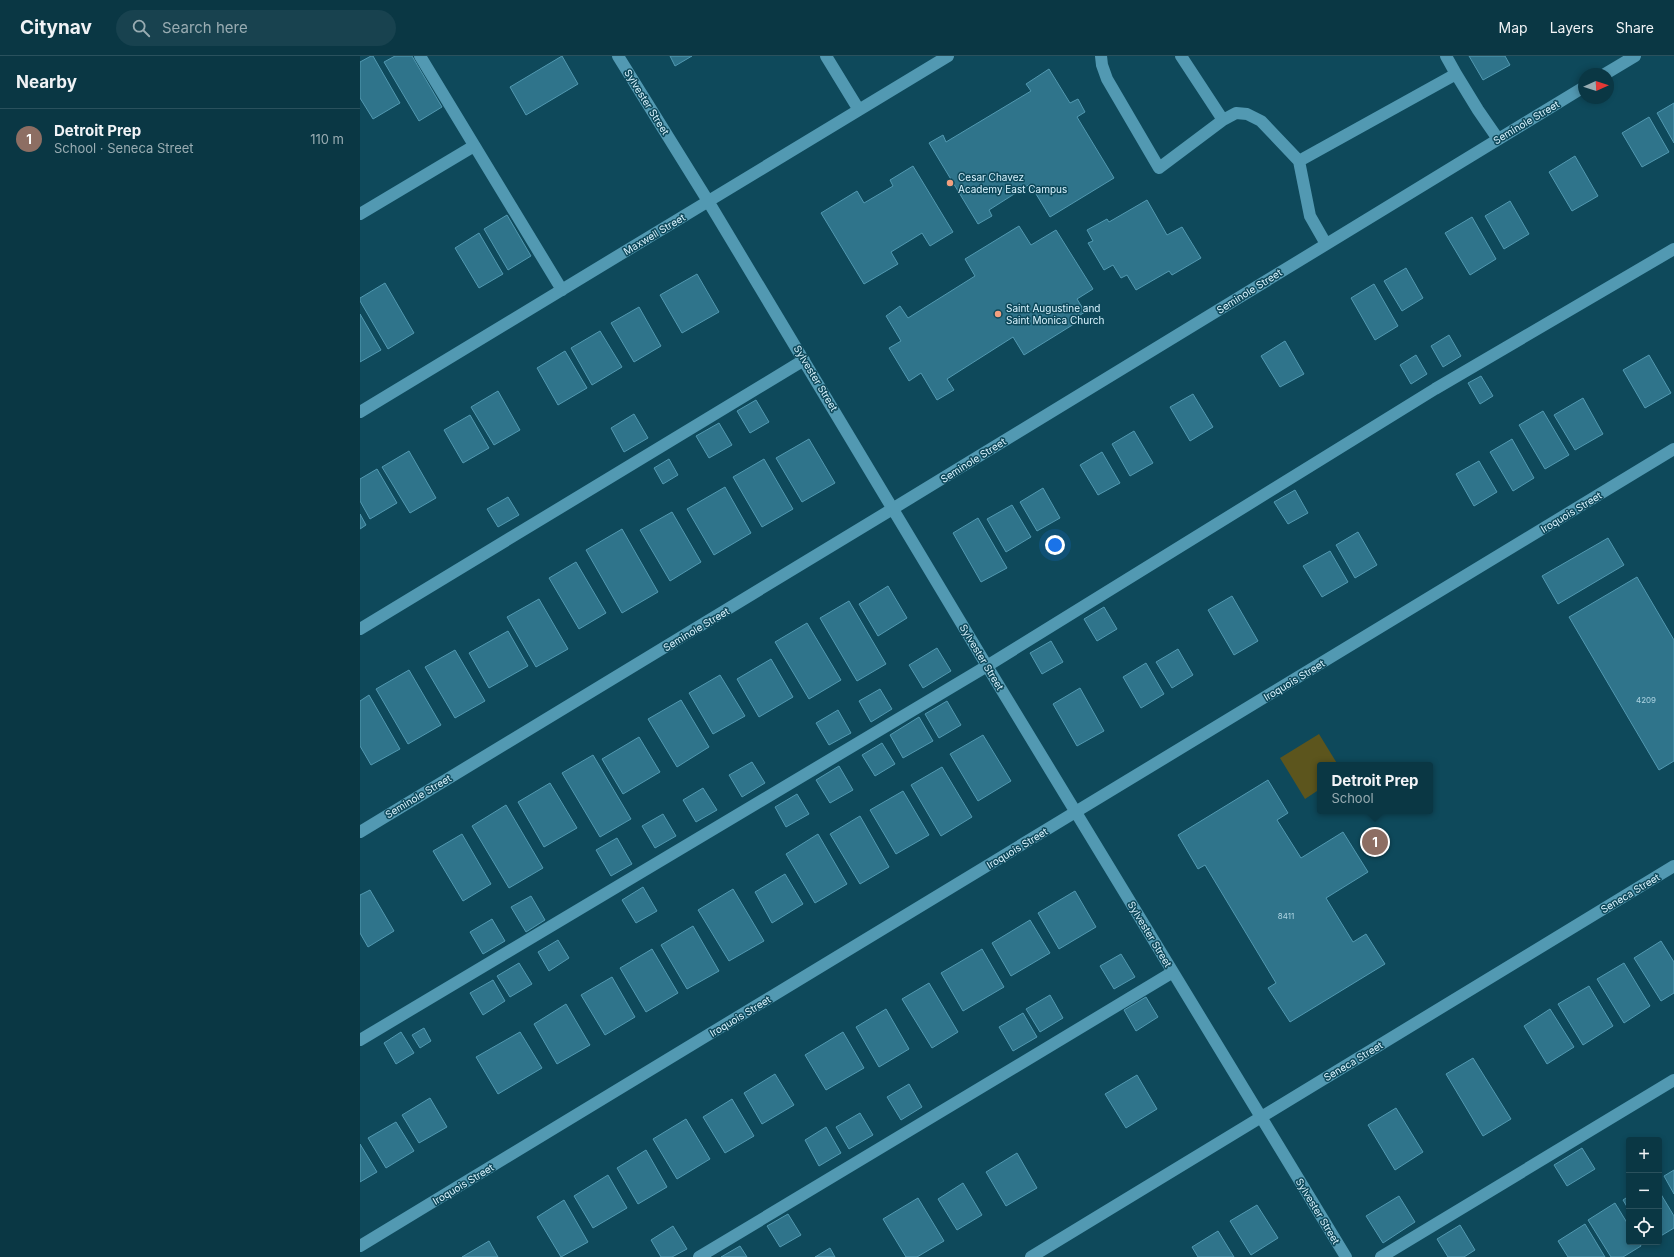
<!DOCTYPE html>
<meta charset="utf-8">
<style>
:root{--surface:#0a3744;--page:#18424f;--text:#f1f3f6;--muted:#99acb2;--line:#2a515d;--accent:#f2a07f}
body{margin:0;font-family:Inter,sans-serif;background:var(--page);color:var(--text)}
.controls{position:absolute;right:12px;bottom:12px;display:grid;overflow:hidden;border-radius:4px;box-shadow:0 2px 6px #0003}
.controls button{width:36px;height:36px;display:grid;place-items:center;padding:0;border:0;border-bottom:1px solid var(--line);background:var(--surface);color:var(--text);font:20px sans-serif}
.compass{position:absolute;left:1218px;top:12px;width:36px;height:36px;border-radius:50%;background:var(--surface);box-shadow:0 2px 6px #0003;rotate:87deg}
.you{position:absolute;left:695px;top:489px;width:14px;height:14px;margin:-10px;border:3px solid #fff;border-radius:50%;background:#1a73e8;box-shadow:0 0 0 6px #1a73e833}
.badge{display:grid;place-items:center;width:26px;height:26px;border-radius:50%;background:var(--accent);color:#fff;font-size:13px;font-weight:700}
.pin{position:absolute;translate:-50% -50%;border:2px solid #fff;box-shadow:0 1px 4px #0006}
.popup{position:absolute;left:957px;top:706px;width:116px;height:52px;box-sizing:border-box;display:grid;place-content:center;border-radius:4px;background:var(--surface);filter:drop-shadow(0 1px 3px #0005);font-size:13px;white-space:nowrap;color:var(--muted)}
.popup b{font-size:15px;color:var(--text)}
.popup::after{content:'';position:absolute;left:50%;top:100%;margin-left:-8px;border:8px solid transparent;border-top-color:var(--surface)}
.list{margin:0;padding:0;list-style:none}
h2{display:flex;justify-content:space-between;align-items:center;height:52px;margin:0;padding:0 16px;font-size:17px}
h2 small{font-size:13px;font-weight:400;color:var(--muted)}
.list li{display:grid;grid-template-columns:26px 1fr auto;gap:12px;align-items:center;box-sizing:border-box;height:60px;padding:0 16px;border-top:1px solid var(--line)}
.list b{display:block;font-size:15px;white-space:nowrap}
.list p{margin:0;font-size:13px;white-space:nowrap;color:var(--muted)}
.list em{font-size:13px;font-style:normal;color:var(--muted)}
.icon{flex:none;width:22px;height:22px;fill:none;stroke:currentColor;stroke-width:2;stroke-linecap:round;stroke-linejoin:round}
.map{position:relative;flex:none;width:1314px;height:1201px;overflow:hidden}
header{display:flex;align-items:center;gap:24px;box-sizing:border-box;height:56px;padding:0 20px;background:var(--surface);border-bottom:1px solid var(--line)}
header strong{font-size:19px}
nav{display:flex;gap:22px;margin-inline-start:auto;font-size:14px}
.search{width:280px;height:36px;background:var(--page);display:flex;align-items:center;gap:10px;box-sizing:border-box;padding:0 14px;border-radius:22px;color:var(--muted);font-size:15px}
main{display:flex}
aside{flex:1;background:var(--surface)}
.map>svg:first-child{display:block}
.green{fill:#5c551d}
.building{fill:#2f748b;stroke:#5299b1}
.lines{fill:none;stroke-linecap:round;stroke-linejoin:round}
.minor{stroke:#5299b2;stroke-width:12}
.poi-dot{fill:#f2a07f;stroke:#0e495b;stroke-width:1.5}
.labels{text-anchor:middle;stroke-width:3;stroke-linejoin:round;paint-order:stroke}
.number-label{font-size:8px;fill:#aed4e2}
.street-label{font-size:10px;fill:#d9f4ff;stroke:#0e495b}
.poi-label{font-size:10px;fill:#d9f4ff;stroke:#0e495b;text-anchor:start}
</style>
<header>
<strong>Citynav</strong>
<div class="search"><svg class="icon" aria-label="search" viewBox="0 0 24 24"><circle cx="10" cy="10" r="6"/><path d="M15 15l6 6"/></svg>Search here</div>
<nav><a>Map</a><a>Layers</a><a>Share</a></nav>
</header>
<main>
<aside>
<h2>Nearby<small></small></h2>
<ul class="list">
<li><span class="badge" style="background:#8d6e63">1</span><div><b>Detroit Prep</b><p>School · Seneca Street</p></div><em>110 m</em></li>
</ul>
</aside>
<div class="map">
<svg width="1314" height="1201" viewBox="0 0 1314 1201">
<rect width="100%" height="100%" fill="#0e495b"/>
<path class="green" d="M 959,678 L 978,709 L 960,709 L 960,733 L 945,743 L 920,702 Z"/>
<path class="building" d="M 11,0 L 13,0 L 40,47 L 13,63 L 0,42 L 0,6 Z
M 35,0 L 52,0 L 82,51 L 59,65 L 24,6 Z
M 202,0 L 218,28 L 166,59 L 150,31 Z
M 310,0 L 332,0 L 315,10 Z
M 1109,0 L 1145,0 L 1150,9 L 1123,24 Z
M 689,13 L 710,47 L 718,43 L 725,56 L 717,61 L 754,122 L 690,161 L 670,128 L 629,154 L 632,160 L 618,168 L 569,87 L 583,79 L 586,86 L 671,35 L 666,28 Z
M 1314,47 L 1314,87 L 1297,57 Z
M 1289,61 L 1309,96 L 1282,111 L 1262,77 Z
M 1215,100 L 1238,140 L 1212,155 L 1189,116 Z
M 553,110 L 593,176 L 570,190 L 562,177 L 531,196 L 538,208 L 504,228 L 461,157 L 497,135 L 504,147 L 533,130 L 530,124 Z
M 787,144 L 807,179 L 822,171 L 841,202 L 812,219 L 809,215 L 776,234 L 767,219 L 761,222 L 753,209 L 744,214 L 728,187 L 733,185 L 727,174 L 747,163 L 749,166 Z
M 1150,145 L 1169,178 L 1144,193 L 1125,160 Z
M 147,159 L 171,200 L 148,214 L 124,173 Z
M 1112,161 L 1136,203 L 1110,219 L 1085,177 Z
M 659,170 L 671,189 L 696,174 L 733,233 L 717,243 L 725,256 L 712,264 L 714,268 L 664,299 L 653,281 L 587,323 L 594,334 L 577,344 L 561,317 L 549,325 L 529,292 L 541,285 L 526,260 L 540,250 L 548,262 L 615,220 L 605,203 Z
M 119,177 L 143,218 L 119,232 L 95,192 Z
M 1046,212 L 1063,242 L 1042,255 L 1024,225 Z
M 337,218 L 359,256 L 322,277 L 300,239 Z
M 25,227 L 54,277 L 28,293 L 0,245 L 0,242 Z
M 1014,228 L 1038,270 L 1015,284 L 991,242 Z
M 279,251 L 301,290 L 274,306 L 251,267 Z
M 0,258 L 21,294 L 0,306 Z
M 240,275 L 262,311 L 232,329 L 211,292 Z
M 1089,279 L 1101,300 L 1083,311 L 1071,290 Z
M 925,285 L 944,318 L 920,331 L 901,300 Z
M 205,295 L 227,332 L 198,349 L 177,312 Z
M 1056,299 L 1067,318 L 1051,328 L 1040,309 Z
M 1289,299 L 1311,337 L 1285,352 L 1263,314 Z
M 1121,320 L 1133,340 L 1120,348 L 1108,327 Z
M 138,335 L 160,374 L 134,389 L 111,351 Z
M 833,338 L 853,371 L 830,385 L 810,351 Z
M 1223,342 L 1243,378 L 1215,394 L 1194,359 Z
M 396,344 L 409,366 L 390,377 L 377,355 Z
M 1183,355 L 1209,399 L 1185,413 L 1159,369 Z
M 274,358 L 288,382 L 264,396 L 251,372 Z
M 110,359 L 129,392 L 103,407 L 84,374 Z
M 359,367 L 372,389 L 349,402 L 336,380 Z
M 774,375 L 793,407 L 770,420 L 752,388 Z
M 449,383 L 475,427 L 442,446 L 416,402 Z
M 1152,383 L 1174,422 L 1153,435 L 1130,396 Z
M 49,395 L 76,442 L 50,457 L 22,411 Z
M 742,396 L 760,427 L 738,439 L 720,409 Z
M 309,403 L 318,419 L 303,428 L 294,412 Z
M 404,403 L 433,453 L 402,471 L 373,421 Z
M 1119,405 L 1137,436 L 1114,450 L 1096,418 Z
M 17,413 L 37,447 L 10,463 L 0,445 L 0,423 Z
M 365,431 L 391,477 L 354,499 L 327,453 Z
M 683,432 L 700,462 L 677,475 L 660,446 Z
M 935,434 L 948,457 L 928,468 L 914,446 Z
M 148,441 L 159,459 L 138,471 L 127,453 Z
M 652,449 L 671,481 L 646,496 L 627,463 Z
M 312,456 L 341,506 L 310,525 L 280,474 Z
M 0,458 L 6,469 L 0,473 Z
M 618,462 L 647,512 L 621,526 L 593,477 Z
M 262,473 L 298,536 L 262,557 L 226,494 Z
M 998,476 L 1017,509 L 995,522 L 976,489 Z
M 1248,482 L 1264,509 L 1198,548 L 1182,520 Z
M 970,495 L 988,526 L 962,541 L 943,510 Z
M 216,506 L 246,557 L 219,573 L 189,522 Z
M 1277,521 L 1314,584 L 1314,705 L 1299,714 L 1209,561 Z
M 528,530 L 547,562 L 518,580 L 499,548 Z
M 872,540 L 898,585 L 874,599 L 848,554 Z
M 179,543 L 208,593 L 176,611 L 147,561 Z
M 489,545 L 526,608 L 497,625 L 460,562 Z
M 744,551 L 757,573 L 737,585 L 724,563 Z
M 447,567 L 481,624 L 449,643 L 415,586 Z
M 148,575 L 168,610 L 129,632 L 109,597 Z
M 691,585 L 703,606 L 682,618 L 670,597 Z
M 577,592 L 591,615 L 563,632 L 549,609 Z
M 818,593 L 833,619 L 812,632 L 796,606 Z
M 95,594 L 125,645 L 95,662 L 65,611 Z
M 411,603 L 433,641 L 399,661 L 377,623 Z
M 786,607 L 804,638 L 781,652 L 763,621 Z
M 49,614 L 81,669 L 48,688 L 16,633 Z
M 360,619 L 385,660 L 353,678 L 329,637 Z
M 720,632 L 744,675 L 717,690 L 693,648 Z
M 520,633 L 532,653 L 511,666 L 499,645 Z
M 9,639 L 40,693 L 11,709 L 0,690 L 0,645 Z
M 321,644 L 349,691 L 317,711 L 288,663 Z
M 587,645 L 601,669 L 579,682 L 565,658 Z
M 478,654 L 491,677 L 469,689 L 456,667 Z
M 559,661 L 573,685 L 543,702 L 530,679 Z
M 623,679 L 651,725 L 618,745 L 590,698 Z
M 279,681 L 300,716 L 263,738 L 242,703 Z
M 522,687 L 535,708 L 515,720 L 502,699 Z
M 233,699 L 271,763 L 240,781 L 202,717 Z
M 392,706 L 405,727 L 382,741 L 369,719 Z
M 479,710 L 493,734 L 470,747 L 456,724 Z
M 582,711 L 612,761 L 581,780 L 551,729 Z
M 908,724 L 928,757 L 917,764 L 941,802 L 983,776 L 1008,816 L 966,842 L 993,886 L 1006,878 L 1025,908 L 930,966 L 908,932 L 916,927 L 845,809 L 838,813 L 818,779 Z
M 190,727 L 217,772 L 184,791 L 158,746 Z
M 343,732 L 357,754 L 336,766 L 323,744 Z
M 543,735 L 569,779 L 536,798 L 510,754 Z
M 437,738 L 449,758 L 426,771 L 415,751 Z
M 146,749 L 183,812 L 149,832 L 112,770 Z
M 303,758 L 316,780 L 295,792 L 282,770 Z
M 500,760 L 529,811 L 500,828 L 470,778 Z
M 102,778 L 131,828 L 103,845 L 73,795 Z
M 458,778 L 487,828 L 455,847 L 426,798 Z
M 257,782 L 272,808 L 251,820 L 236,794 Z
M 425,818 L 443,848 L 412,867 L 395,836 Z
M 283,831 L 297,855 L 276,867 L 262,844 Z
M 373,833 L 404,885 L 369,905 L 338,854 Z
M 10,834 L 34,875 L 8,891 L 0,877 L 0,839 Z
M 715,835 L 736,871 L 699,893 L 678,857 Z
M 171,840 L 185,864 L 166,876 L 151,851 Z
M 132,863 L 145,885 L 123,898 L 110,876 Z
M 670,864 L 690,897 L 651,920 L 632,887 Z
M 333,870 L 359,915 L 327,933 L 301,889 Z
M 198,884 L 209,902 L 189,915 L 178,896 Z
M 1301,885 L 1314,906 L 1314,937 L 1301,945 L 1274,902 Z
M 292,893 L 318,937 L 286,956 L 260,912 Z
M 622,893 L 644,931 L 603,955 L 581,917 Z
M 761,898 L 775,921 L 754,933 L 740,910 Z
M 159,907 L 172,928 L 150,941 L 137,920 Z
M 1264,907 L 1290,950 L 1264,967 L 1237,923 Z
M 252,921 L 275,961 L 245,979 L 221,939 Z
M 133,924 L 145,945 L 123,959 L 110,937 Z
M 569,927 L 598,976 L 572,992 L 542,943 Z
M 1229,930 L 1253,970 L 1223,989 L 1198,948 Z
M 690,939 L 703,962 L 680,976 L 666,953 Z
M 786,941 L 798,961 L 776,975 L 764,954 Z
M 206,948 L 230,989 L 197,1008 L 174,968 Z
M 526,953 L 549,993 L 519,1011 L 496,971 Z
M 1190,953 L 1214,991 L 1187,1008 L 1164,970 Z
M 663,957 L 677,981 L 653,995 L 639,971 Z
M 64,972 L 71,985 L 60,992 L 52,979 Z
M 41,976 L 54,997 L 36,1008 L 24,987 Z
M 160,976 L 182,1012 L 138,1038 L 116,1001 Z
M 483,976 L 504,1012 L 466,1034 L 445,999 Z
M 1113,1002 L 1151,1063 L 1123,1080 L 1086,1018 Z
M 415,1018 L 434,1049 L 402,1068 L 384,1037 Z
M 777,1019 L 797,1053 L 766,1072 L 745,1038 Z
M 549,1028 L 562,1051 L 541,1064 L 527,1041 Z
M 70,1042 L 87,1071 L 59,1087 L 42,1059 Z
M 372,1043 L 394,1080 L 365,1097 L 343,1061 Z
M 1036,1052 L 1063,1096 L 1035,1114 L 1008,1069 Z
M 500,1057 L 513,1079 L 489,1093 L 476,1071 Z
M 326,1063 L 350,1103 L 317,1123 L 293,1083 Z
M 36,1066 L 54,1095 L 26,1112 L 8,1082 Z
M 466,1071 L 481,1097 L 459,1110 L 445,1084 Z
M 0,1088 L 17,1116 L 0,1126 Z
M 1222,1092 L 1235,1113 L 1207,1130 L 1194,1109 Z
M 286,1094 L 307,1131 L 278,1148 L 257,1112 Z
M 657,1097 L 677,1132 L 646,1150 L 626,1116 Z
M 1314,1114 L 1314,1138 L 1304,1120 Z
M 248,1119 L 267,1152 L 233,1172 L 214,1140 Z
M 603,1127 L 622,1159 L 597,1174 L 578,1143 Z
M 1299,1135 L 1314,1160 L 1314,1172 L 1299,1181 Z
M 1039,1140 L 1055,1166 L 1023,1187 L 1006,1160 Z
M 1269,1140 L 1269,1154 L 1263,1144 Z
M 558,1142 L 584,1185 L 557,1201 L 546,1201 L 523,1163 Z
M 204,1144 L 228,1186 L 201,1201 L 177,1161 Z
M 1255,1147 L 1269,1170 L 1269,1186 L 1279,1186 L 1281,1190 L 1263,1201 L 1251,1201 L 1228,1164 Z
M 897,1149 L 918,1182 L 891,1199 L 870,1165 Z
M 428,1158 L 441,1179 L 420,1191 L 407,1170 Z
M 1225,1168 L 1245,1201 L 1208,1201 L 1198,1185 Z
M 1100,1169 L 1115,1194 L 1104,1201 L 1088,1201 L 1077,1183 Z
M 313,1170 L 327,1193 L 312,1201 L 301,1201 L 291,1184 Z
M 858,1175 L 874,1201 L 838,1201 L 832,1191 Z
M 129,1185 L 138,1201 L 102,1201 Z
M 380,1190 L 387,1201 L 361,1201 Z
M 470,1192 L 475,1201 L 455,1201 Z"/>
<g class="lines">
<path class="minor" d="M 60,0 L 202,234
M 258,0 L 348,145 L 627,610 L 986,1201
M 466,0 L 499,54
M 741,0 L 742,9 L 747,23 L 799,112 L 863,64 L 876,57 L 887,58 L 901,65 L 939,105 L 1096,18 L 1118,54 L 1138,83
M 821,0 L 863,64
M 1086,0 L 1096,18
M 1245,18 L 1275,0
M 939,105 L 950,160 L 966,188
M 0,158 L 114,90
M 0,356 L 588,0
M 0,573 L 444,304
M 0,776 L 534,452 L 1224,31
M 0,984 L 627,610 L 1075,333 L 1314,193
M 0,1190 L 1314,393
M 339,1201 L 813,916
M 671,1201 L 1314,810
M 1021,1201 L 1314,1024"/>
</g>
<g class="poi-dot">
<circle cx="590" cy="127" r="4"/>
<circle cx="638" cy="258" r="4"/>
</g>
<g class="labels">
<g class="number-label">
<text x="1286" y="647">4209</text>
<text x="926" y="863">8411</text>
</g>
<g class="street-label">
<text transform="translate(287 46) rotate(58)" y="4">Sylvester Street</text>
<text transform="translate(1166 66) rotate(-31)" y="4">Seminole Street</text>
<text transform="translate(294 178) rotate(-31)" y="4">Maxwell Street</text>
<text transform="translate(889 235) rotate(-32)" y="4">Seminole Street</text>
<text transform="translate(456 322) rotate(59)" y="4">Sylvester Street</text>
<text transform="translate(613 404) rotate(-32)" y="4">Seminole Street</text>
<text transform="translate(1211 456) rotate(-31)" y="4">Iroquois Street</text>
<text transform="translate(336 573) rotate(-31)" y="4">Seminole Street</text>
<text transform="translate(622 601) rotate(59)" y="4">Sylvester Street</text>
<text transform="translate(934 624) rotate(-31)" y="4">Iroquois Street</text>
<text transform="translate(58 740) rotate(-31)" y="4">Seminole Street</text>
<text transform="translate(657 792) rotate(-31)" y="4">Iroquois Street</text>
<text transform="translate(1270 837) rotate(-31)" y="4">Seneca Street</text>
<text transform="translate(790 878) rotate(59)" y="4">Sylvester Street</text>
<text transform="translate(380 960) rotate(-31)" y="4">Iroquois Street</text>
<text transform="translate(993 1005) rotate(-31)" y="4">Seneca Street</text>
<text transform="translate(103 1128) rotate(-31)" y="4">Iroquois Street</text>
<text transform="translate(958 1155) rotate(59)" y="4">Sylvester Street</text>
</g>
<g class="poi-label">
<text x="598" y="125">Cesar Chavez<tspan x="598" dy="12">Academy East Campus</tspan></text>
<text x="646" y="256">Saint Augustine and<tspan x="646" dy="12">Saint Monica Church</tspan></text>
</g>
</g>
</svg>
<div class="controls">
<button>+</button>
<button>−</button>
<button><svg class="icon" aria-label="locate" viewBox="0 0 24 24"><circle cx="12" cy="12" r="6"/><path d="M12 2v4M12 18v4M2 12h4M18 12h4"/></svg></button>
</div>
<svg class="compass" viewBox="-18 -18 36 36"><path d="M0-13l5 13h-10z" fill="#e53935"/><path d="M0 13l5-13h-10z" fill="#99acb2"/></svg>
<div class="you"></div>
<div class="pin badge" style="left:1015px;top:786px;background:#8d6e63">1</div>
<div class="popup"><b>Detroit Prep</b>School</div>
</div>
</main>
